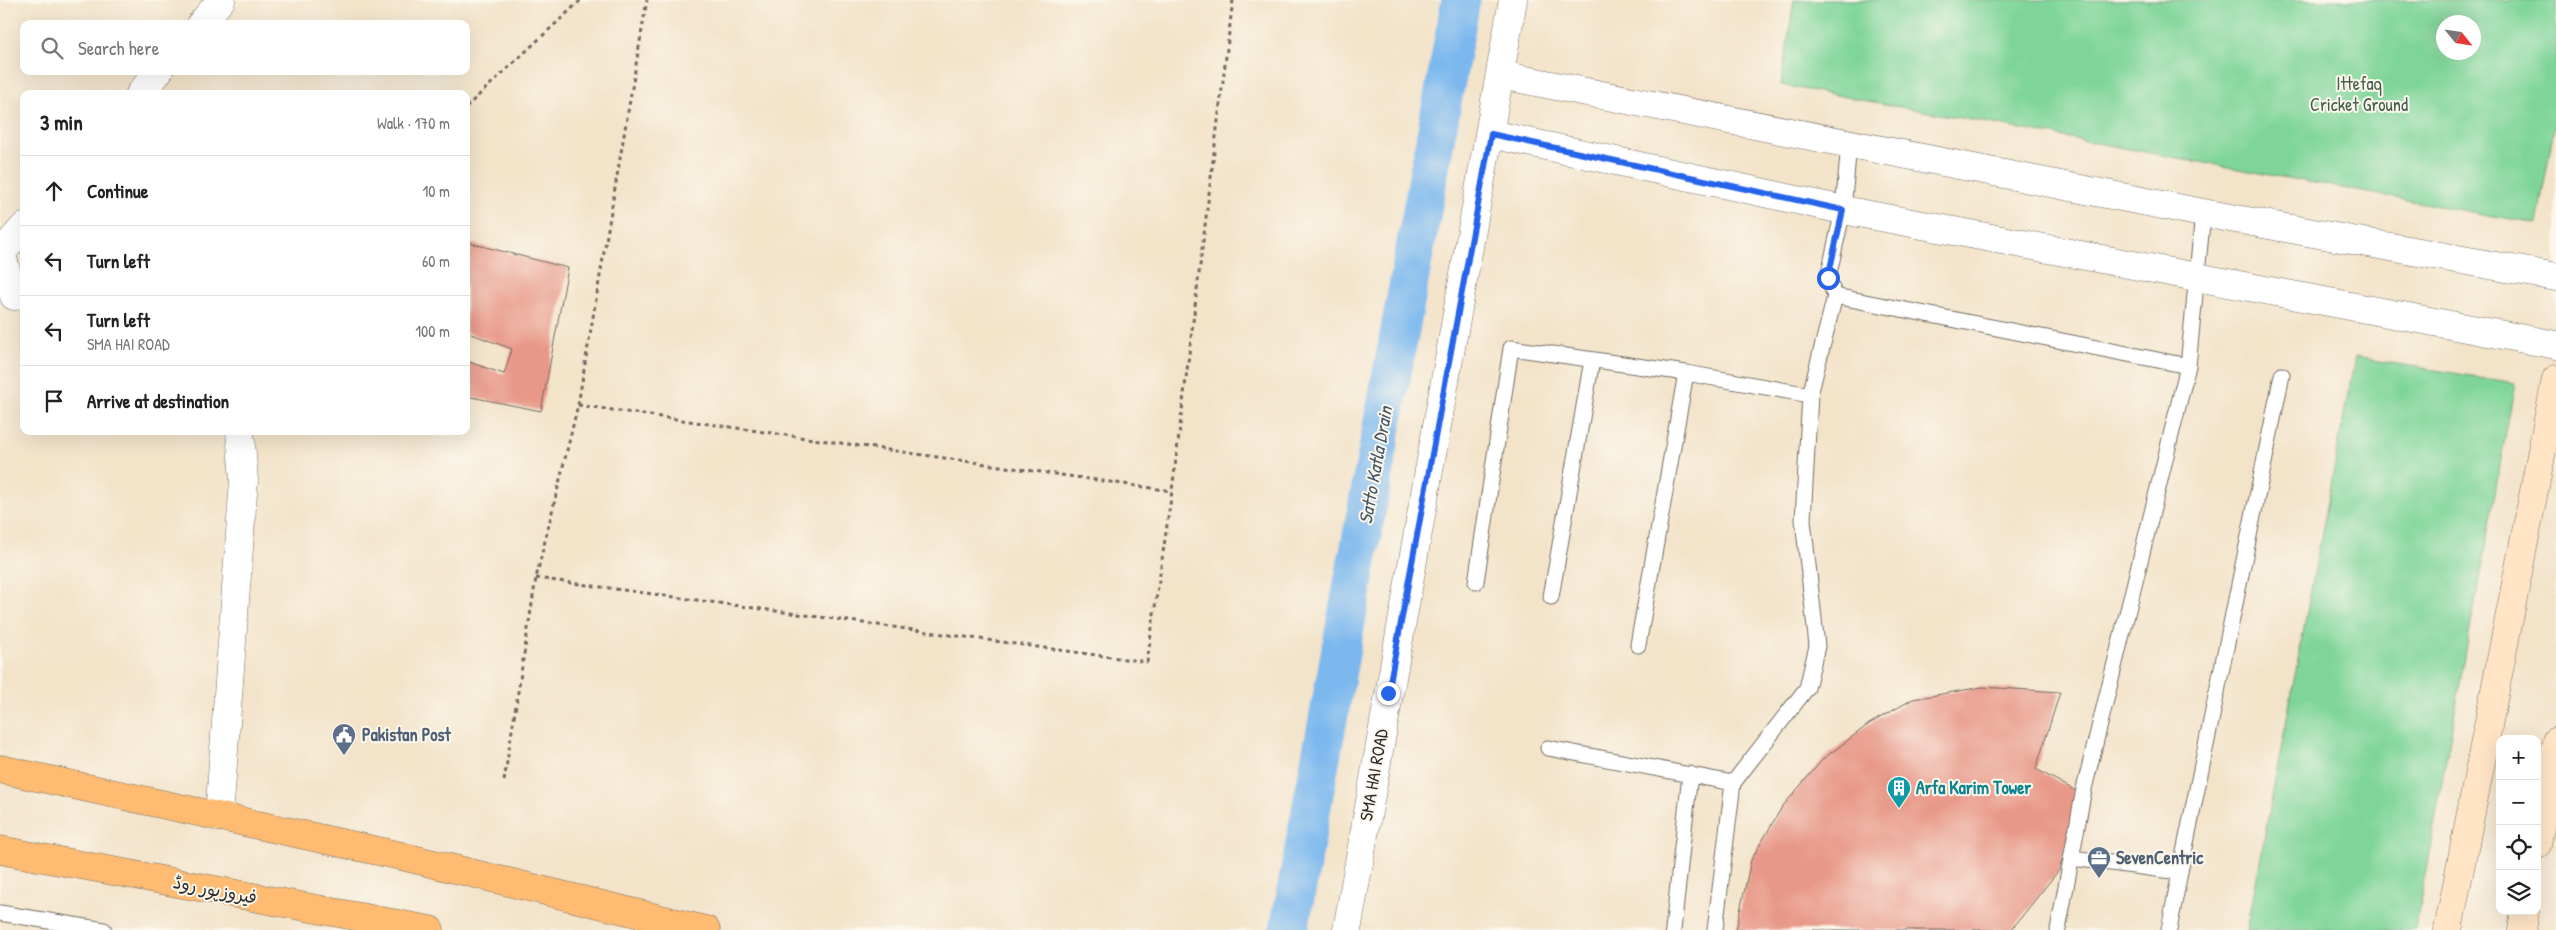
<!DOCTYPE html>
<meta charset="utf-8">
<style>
:root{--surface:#fff;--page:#f6f6f6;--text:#222;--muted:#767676;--line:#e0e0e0}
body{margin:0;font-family:"Patrick Hand","Playpen Sans Arabic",sans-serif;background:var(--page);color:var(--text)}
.controls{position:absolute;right:15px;bottom:15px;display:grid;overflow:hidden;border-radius:10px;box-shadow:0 5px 20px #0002}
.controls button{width:45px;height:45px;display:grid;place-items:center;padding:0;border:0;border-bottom:1px solid var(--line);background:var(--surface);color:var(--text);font:25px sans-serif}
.compass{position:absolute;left:2436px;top:15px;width:45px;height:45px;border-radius:50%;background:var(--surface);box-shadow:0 5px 20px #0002;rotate:120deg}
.stop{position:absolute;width:15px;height:15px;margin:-11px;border:4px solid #2563eb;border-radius:50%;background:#fff}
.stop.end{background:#2563eb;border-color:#fff;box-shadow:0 1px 5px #0008}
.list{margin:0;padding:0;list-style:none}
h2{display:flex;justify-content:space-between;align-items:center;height:65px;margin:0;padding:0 20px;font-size:21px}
h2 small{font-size:16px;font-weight:400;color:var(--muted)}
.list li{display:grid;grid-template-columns:32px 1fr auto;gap:15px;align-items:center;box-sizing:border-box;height:70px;padding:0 20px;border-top:1px solid var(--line)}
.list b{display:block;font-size:19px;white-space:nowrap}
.list p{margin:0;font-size:16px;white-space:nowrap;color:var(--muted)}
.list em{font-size:16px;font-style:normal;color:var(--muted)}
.icon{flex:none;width:28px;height:28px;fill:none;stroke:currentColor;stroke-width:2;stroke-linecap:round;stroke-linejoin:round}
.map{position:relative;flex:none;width:2556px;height:930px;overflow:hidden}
.search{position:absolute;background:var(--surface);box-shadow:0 5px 20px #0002;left:20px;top:20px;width:450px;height:55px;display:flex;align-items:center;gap:12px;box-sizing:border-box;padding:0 18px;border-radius:10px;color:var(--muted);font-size:19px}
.panel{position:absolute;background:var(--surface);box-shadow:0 5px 20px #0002;left:20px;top:90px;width:450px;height:345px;border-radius:10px}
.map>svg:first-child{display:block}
.green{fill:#7fd599;stroke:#558062;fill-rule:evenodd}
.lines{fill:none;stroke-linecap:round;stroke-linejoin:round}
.canal{stroke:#7bb8ee;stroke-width:39}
.building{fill:#e89888}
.lane-casing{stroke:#716b62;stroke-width:17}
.street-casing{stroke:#716b62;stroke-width:29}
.secondary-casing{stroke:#716b62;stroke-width:29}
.primary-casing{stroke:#716b62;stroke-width:29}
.path{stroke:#716b62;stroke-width:3;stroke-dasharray:4 4;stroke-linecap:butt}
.lane{stroke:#fff;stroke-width:15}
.street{stroke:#fff;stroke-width:28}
.secondary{stroke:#ffe4c6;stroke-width:28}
.primary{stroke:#febb71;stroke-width:28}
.route{stroke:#2563eb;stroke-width:6}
.labels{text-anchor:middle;stroke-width:4;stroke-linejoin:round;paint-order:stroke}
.park-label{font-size:18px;fill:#445e4c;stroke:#fbf7ec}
.service-label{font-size:18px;font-weight:bold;fill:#4e5e75;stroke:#fbf7ec;text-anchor:start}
.street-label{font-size:18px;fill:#2b2b2b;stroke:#fbf7ec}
.culture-label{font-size:18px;font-weight:bold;fill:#0d838f;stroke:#fbf7ec;text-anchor:start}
.water-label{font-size:19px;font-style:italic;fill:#435566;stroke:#fbf7ec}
</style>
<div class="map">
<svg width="2556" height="930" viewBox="0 0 2556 930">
<rect width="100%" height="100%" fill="#fbf7ec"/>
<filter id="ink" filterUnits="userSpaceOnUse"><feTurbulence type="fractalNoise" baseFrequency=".02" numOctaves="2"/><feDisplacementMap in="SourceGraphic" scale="10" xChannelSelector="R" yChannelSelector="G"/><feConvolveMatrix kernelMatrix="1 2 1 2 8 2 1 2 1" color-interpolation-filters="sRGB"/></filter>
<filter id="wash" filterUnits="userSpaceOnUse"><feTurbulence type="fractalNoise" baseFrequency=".0096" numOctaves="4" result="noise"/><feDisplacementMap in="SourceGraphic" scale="20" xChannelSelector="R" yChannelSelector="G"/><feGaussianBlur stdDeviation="1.12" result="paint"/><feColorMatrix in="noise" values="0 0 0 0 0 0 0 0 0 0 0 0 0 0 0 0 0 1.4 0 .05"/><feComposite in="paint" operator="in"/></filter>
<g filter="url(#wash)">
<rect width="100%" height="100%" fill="#f3e3c9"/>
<path class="green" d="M 1794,0 L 2556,0 L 2556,116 L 2537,224 L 1781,85 ZM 2444,22 L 2474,22 L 2474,52 L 2444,52 Z
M 2355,357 L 2515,383 L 2415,930 L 2247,930 Z"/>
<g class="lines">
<path class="canal" d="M 1289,930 L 1461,0"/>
</g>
<g id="blocks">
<path class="building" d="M 466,242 L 568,268 L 541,411 L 466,396 L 466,361 L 504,374 L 512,349 L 466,332 Z
M 1982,687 L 2060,692 L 2036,769 L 2083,795 L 2059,870 L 2011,930 L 1736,930 L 1751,860 L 1782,807 L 1823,759 L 1869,724 L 1913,699 Z"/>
</g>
</g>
<g filter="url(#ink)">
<use href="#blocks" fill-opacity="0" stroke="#716b62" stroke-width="1"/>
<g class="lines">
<g class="lane-casing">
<path id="lane" d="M 1835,296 L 1828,278 L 1843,210 L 1849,144
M 1476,582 L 1511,348 L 1686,373 L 1810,395 L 1835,296 L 2188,366
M 1551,597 L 1592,360
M 1638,645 L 1686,373
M 1548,748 L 1733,783 L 1715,930
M 1733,783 L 1807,688 L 1817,646 L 1803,520 L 1810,395
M 2072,858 L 2180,872 L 2282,375
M 0,913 L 104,930
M 1673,930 L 1690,774
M 2058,930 L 2084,789 L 2188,366 L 2203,213
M 2169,930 L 2180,872"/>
</g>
<g class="street-casing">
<path id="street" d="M 201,24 L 221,0
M 1500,75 L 2203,213 L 2556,277
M 140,94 L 159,71
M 1491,134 L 1843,210 L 2556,345
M 0,249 L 14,296
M 2,252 L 24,227
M 219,817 L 244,480 L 240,431
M 1347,930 L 1513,0"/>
</g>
<g class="secondary-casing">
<path id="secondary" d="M 2537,845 L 2556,741
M 2448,930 L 2556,379
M 2522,930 L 2525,911"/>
</g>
<g class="primary-casing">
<path id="primary" d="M 0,769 L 401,856 L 706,930
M 0,850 L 430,930"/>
</g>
<path class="path" d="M 466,107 L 581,0
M 578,405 L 1172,491
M 536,578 L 1147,662 L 1172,491 L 1233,0
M 504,781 L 536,578 L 578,405 L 647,0"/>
<use href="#lane" class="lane"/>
<use href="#street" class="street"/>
<use href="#secondary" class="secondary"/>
<use href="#primary" class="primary"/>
</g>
</g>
<g class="lines" filter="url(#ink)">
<path class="route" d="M 1388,693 L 1491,134 L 1843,210 L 1828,278"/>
</g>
<defs>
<g id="civic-pin" transform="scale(1.25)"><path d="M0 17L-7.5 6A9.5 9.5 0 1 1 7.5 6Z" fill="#5c6f8a" stroke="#fbf7ec"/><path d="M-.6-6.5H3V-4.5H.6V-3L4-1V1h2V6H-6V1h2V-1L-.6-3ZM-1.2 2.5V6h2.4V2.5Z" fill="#fff"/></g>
<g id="building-pin" transform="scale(1.25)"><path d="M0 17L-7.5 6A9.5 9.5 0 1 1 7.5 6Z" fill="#0f9aa8" stroke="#fbf7ec"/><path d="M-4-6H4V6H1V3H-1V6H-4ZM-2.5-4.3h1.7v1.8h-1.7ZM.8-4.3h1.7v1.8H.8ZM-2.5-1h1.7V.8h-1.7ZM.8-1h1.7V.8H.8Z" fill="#fff"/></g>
<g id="office-pin" transform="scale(1.25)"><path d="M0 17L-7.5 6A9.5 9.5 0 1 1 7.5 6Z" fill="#5c6f8a" stroke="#fbf7ec"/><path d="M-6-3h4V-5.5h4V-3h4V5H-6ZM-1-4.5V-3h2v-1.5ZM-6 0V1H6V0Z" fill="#fff"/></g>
</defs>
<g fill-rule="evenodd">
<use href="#civic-pin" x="344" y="735"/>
<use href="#building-pin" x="1899" y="788"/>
<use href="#office-pin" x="2099" y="858"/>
</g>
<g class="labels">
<g class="park-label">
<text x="2359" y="90">Ittefaq<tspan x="2359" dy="21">Cricket Ground</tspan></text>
</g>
<g class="service-label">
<text x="362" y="741">Pakistan Post</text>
<text x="2116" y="864">SevenCentric</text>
</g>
<g class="street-label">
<text transform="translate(1374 775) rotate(-80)" y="6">SMA HAI ROAD</text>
<text transform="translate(215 890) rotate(11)" y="6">فیروزپور روڈ</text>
</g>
<g class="culture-label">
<text x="1916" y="794">Arfa Karim Tower</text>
</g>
<g class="water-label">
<text transform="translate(1375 465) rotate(-80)" y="7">Satto Katla Drain</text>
</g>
</g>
</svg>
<div class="controls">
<button>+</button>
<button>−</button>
<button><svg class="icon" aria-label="locate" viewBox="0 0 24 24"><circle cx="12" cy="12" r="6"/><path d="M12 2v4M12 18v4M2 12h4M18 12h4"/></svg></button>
<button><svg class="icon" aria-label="layers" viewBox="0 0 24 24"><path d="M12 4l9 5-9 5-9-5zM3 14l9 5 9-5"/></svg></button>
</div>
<svg class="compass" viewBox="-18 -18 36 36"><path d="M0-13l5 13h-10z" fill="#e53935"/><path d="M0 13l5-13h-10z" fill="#767676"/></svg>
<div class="stop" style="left:1828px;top:278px"></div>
<div class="stop end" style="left:1388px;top:693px"></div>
<div class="search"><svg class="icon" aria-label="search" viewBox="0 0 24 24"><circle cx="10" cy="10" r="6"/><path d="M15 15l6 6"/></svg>Search here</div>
<section class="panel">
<h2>3 min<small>Walk · 170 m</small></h2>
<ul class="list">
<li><svg class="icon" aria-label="ahead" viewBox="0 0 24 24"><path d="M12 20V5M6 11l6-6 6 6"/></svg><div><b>Continue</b></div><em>10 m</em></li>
<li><svg class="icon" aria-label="left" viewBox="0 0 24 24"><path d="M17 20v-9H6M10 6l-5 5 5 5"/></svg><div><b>Turn left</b></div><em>60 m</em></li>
<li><svg class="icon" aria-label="left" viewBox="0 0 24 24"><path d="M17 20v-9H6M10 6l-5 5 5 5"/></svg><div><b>Turn left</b><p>SMA HAI ROAD</p></div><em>100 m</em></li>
<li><svg class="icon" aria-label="arrive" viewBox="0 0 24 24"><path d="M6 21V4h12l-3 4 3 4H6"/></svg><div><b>Arrive at destination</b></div></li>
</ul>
</section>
</div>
